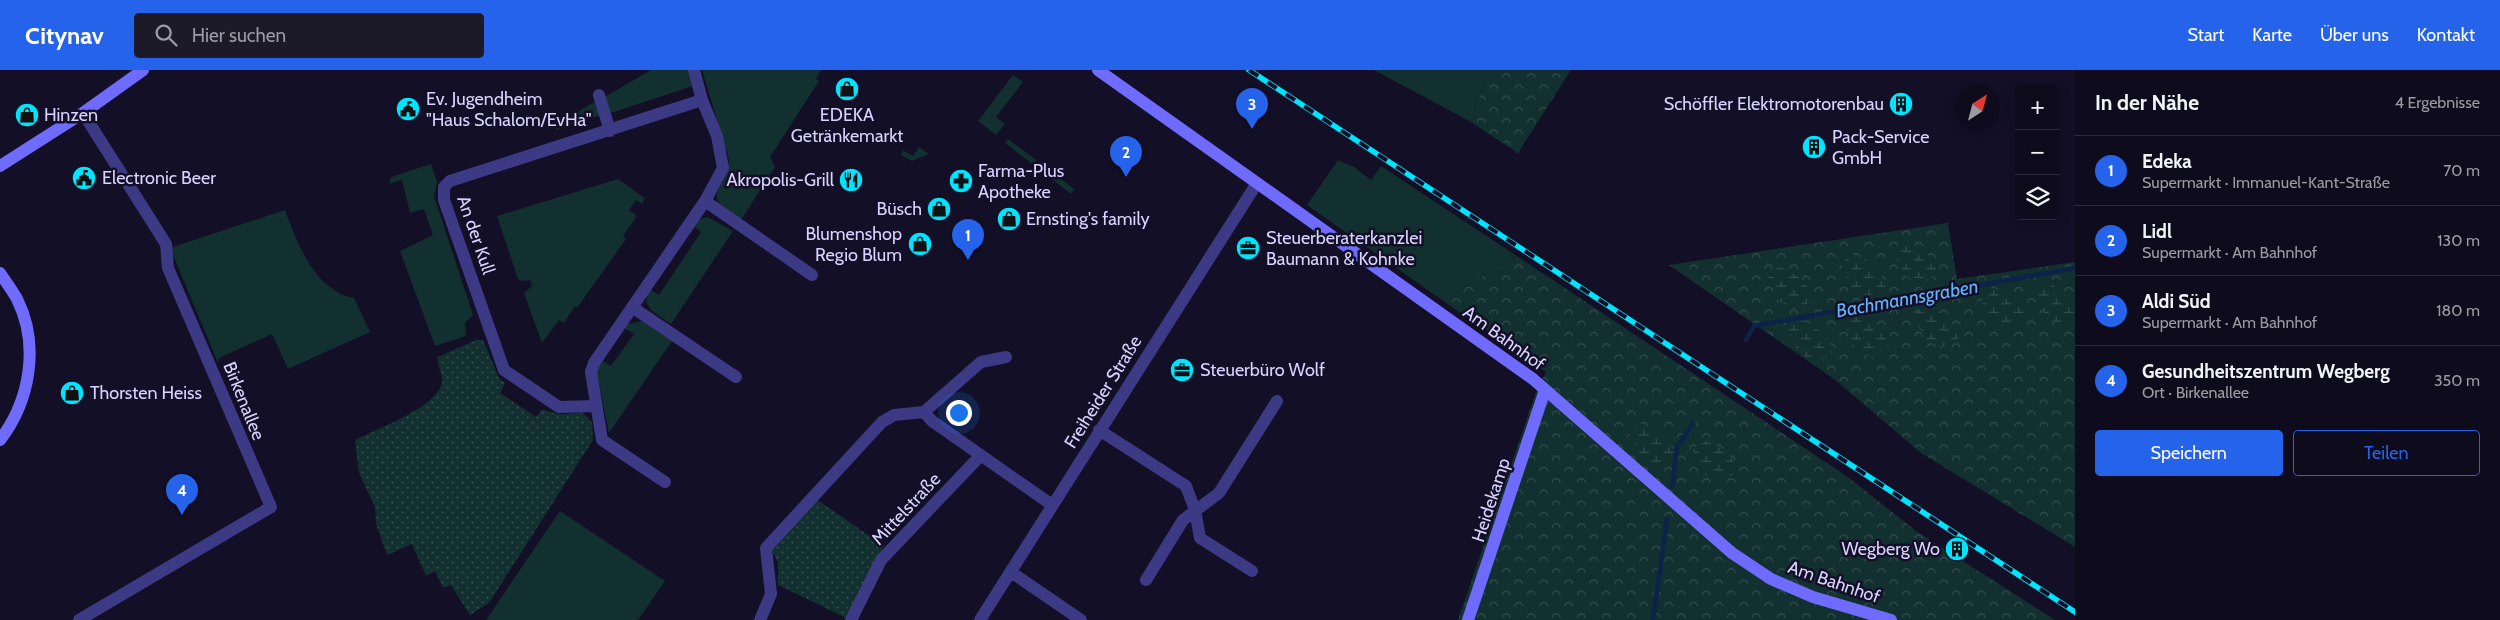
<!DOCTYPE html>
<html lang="de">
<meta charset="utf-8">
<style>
:root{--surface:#0e0b1c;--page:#1c1929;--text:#f1f3f6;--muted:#9b9ba3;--line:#2e2b3b;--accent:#2563eb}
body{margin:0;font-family:Cabin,sans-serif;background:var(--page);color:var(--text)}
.controls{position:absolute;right:15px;top:15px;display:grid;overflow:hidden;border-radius:5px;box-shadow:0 2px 12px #0003}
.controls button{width:45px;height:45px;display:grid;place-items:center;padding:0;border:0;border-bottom:1px solid var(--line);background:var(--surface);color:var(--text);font:25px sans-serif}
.compass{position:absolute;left:1955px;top:15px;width:45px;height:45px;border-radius:50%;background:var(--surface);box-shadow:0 2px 12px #0003;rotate:36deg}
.you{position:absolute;left:958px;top:342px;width:18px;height:18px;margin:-12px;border:4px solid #fff;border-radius:50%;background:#1a73e8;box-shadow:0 0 0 8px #1a73e833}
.badge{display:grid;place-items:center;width:32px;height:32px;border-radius:50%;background:var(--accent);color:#fff;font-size:16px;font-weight:700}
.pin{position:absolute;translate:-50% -41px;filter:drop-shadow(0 1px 2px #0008)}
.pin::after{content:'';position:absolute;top:26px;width:18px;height:15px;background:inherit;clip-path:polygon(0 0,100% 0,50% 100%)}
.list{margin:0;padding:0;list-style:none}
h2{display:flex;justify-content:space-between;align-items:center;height:65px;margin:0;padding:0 20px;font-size:21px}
h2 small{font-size:16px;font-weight:400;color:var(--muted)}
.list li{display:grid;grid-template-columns:32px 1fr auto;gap:15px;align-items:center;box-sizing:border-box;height:70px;padding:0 20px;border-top:1px solid var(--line)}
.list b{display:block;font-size:19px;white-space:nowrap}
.list p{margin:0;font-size:16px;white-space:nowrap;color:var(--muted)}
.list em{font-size:16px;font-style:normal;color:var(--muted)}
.actions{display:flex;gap:10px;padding:15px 20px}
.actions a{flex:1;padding:11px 0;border:1px solid var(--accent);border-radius:5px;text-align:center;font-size:18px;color:var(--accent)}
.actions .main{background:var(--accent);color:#fff}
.icon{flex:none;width:28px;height:28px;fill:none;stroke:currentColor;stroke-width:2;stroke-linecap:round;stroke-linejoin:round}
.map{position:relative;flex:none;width:2075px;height:550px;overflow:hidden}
header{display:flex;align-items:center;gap:30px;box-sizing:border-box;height:70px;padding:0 25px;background:var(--accent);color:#fff}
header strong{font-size:24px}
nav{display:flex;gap:28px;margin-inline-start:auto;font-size:18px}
.search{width:350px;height:45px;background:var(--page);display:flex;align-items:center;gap:12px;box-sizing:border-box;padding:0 18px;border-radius:5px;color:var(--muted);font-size:19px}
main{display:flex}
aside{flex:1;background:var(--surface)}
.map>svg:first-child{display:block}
.green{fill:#12302f}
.forest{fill:url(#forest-crowns)}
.wetland{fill:url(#wetland-marsh)}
.park{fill:url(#park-dots)}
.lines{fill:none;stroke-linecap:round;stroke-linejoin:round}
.stream{stroke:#0c2248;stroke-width:4.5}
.street{stroke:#3d3a85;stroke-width:12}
.secondary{stroke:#6f6bff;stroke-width:12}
.rail-casing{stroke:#00e5ff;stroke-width:5.5}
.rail{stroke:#130f26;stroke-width:4;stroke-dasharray:11;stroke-linecap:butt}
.labels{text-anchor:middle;stroke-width:5;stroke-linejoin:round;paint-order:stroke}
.poi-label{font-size:18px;fill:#d9d4ff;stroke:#130f26;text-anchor:start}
.street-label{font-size:18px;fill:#d9d4ff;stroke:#130f26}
.water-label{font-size:19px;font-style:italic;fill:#62b6ff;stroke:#130f26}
</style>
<header>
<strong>Citynav</strong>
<div class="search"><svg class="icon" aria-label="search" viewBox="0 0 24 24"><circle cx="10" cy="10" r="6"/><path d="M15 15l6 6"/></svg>Hier suchen</div>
<nav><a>Start</a><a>Karte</a><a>Über uns</a><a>Kontakt</a></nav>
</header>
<main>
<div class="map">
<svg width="2075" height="550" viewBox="0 0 2075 550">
<defs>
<pattern id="forest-crowns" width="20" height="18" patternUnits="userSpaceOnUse" patternTransform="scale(1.25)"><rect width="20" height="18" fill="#12302f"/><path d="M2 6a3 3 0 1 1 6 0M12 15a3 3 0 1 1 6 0" fill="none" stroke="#344d4e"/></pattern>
<pattern id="wetland-marsh" width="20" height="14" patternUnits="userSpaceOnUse" patternTransform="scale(1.25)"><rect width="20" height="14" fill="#12302f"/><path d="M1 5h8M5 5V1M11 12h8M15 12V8" fill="none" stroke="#344d4e"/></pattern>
<pattern id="park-dots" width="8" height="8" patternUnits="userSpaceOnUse" patternTransform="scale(1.25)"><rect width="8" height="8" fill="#12302f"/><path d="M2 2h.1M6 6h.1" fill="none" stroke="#344d4e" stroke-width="1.8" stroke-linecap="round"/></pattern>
</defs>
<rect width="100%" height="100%" fill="#130f26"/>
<path class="green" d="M 651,0 L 689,0 L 693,16 L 608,44 L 603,28 Z
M 702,0 L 821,0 L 816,9 L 819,11 L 770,87 L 775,97 L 741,150 C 695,122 728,123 729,89 Z
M 1374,0 L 1488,0 L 1471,52 Z
M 1013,5 L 1023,12 L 996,47 L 1005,54 L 996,65 L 978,51 Z
M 596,31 L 601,45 L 556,60 L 555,55 Z
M 1008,69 L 1074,119 L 1071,124 L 1005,73 Z
M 919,77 L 929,84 L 912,91 L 901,85 L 903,80 L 913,86 Z
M 1338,90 L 1354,97 L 1371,110 L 1381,96 L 1517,186 L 1442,230 L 1307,135 Z
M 431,94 L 437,112 L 434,126 L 473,245 L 465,253 L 466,266 L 435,276 L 400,181 L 433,165 L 424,139 L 410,143 L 402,110 L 389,114 L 391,107 Z
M 618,109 L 645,128 L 642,134 L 636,130 L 629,140 L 637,146 L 623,166 L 626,169 L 577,238 L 575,236 L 564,253 L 559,250 L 542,273 L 524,223 L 532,216 L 530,210 L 522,211 L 518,209 L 497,146 Z
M 285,140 C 297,173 315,221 354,228 L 370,262 L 288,299 L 272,264 L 219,288 L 218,293 L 170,178 Z
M 707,147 L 733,161 L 671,254 L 652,241 L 646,232 L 649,219 L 659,225 L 701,162 L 693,156 L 697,150 Z
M 642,251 L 672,271 L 609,363 L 597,304 L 597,298 L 603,291 L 611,296 L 634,264 L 623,257 L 628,254 Z
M 560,441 L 665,511 L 638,550 L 486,550 Z"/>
<path class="forest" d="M 1488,0 L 1571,0 L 1518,83 L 1471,52 Z
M 1948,153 L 1957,209 L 2075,192 L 2075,477 L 1921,383 L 1834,309 L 1669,195 Z
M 1517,186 L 1848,407 L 1916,461 L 2055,550 L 1458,550 L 1537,319 L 1546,302 L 1442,230 Z"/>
<path class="wetland" d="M 1901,171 C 1917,173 1935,188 1938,203 L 1920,213 L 1904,205 L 1893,181 Z
M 1850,184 C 1865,186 1884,201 1886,217 L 1868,227 L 1852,218 L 1841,195 Z
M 1776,197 C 1792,199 1810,214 1813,230 L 1795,240 L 1779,231 L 1768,208 Z
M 2043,214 L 2053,215 L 2075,234 L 2075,249 L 2063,256 L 2046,248 L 2035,224 Z
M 1988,217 C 2004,219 2022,234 2025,249 L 2007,259 L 1990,251 L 1980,227 Z
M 1922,236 C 1938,237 1956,252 1959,268 L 1941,278 L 1924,269 L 1914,246 Z
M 1853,244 C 1868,246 1887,261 1890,277 L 1872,287 L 1855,278 L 1845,255 Z
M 1796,249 C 1811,251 1830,266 1833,282 L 1815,291 L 1798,283 L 1788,259 Z
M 1638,353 C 1654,355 1672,370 1675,386 L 1657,395 L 1640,387 L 1630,364 Z
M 1701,370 C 1717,372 1735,386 1738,402 L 1720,412 L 1703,404 L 1693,380 Z"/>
<path class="park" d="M 476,270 L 483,270 L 499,308 L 505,313 L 500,323 L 536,347 L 543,339 C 557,346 567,344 582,342 L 592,352 L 593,370 L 489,533 L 470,545 L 451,515 L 443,518 L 435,501 L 426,506 L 412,474 L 387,485 L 376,454 L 375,437 L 359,403 L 355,370 C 377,359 437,337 442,313 C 444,304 436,295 438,287 Z
M 816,429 L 884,476 L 846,548 L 778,515 L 778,493 L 772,480 Z"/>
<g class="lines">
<path class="stream" d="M 1746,270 L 1754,256 L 2075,198
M 1672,417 L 1677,377 L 1693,353
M 1653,550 L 1667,449"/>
<path class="street" d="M 599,25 L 610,61
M 705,131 L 812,205
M 632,237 L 736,307
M 595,336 L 559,337 L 504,300 L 444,130 L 444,117 L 450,111 L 702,30
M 924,342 L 981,292 L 1006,287
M 1099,360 L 1186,416 L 1195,440 L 1200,468 L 1252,501
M 665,412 L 602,370 L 591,302 L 594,293 L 705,131 L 723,98 L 717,66 L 702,30 L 694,0
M 1011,502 L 1081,550
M 1146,510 L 1183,450 L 1219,423 L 1277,331
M 79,550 L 271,437 L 168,198 L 166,174 L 83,43
M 760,550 L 771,524 L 766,478 L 882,352 L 894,345 L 924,342 L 932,351 L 1052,435
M 851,550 L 881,490 L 981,385
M 980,550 L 1257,113"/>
<path class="secondary" d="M 1098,0 L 1533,309 L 1732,483 L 1771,509 L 1813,527 L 1891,550
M 0,96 L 83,43 L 143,0
M 0,203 C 6,212 12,220 17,229 C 40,275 30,331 0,370
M 1468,550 L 1545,320"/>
<g class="rail-casing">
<path id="rail" d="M 1249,0 L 2075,542"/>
</g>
<use href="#rail" class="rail"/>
</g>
<defs>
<g id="shop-disc" transform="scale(1.25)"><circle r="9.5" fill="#00e5ff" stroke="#130f26"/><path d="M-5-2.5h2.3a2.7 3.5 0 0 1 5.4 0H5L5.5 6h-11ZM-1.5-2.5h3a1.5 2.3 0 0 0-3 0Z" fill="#111"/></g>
<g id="building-disc" transform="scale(1.25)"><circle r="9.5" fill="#00e5ff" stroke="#130f26"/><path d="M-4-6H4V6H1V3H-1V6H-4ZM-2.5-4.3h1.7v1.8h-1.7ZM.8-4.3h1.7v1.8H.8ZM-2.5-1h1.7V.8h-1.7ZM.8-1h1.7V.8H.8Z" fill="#111"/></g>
<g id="civic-disc" transform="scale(1.25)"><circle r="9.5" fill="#00e5ff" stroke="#130f26"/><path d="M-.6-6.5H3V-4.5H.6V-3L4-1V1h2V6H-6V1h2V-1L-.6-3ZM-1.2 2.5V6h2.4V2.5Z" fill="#111"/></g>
<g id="restaurant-disc" transform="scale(1.25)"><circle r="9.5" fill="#00e5ff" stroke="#130f26"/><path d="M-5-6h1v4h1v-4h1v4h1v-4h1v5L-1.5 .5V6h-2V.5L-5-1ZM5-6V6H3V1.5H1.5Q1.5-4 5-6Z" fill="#111"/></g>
<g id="pharmacy-disc" transform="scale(1.25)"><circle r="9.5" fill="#00e5ff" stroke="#130f26"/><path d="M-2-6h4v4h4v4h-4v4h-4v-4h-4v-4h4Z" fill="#111"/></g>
<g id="office-disc" transform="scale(1.25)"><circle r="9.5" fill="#00e5ff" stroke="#130f26"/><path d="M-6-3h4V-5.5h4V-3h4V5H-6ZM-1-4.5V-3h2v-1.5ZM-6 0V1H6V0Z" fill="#111"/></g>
</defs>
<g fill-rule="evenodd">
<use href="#shop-disc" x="847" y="19"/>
<use href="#building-disc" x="1901" y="34"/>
<use href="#civic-disc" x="408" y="39"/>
<use href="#shop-disc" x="27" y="45"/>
<use href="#building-disc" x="1814" y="77"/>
<use href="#civic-disc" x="84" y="108"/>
<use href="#restaurant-disc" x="851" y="110"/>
<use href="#pharmacy-disc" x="961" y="111"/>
<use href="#shop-disc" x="939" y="139"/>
<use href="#shop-disc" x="1009" y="149"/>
<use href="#shop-disc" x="920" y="174"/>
<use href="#office-disc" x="1248" y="178"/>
<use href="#office-disc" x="1182" y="300"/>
<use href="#shop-disc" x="72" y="323"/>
<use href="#building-disc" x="1957" y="479"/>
</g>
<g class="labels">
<g class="poi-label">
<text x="426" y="35">Ev. Jugendheim<tspan x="426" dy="21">"Haus Schalom/EvHa"</tspan></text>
<text x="1884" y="40" text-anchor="end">Schöffler Elektromotorenbau</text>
<text x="44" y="51">Hinzen</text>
<text x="847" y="51" text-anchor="middle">EDEKA<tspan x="847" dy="21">Getränkemarkt</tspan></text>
<text x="1832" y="73">Pack-Service<tspan x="1832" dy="21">GmbH</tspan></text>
<text x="978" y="107">Farma-Plus<tspan x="978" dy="21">Apotheke</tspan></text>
<text x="102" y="114">Electronic Beer</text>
<text x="834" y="116" text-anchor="end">Akropolis-Grill</text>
<text x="922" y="145" text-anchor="end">Büsch</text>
<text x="1026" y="155">Ernsting's family</text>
<text x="902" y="170" text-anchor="end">Blumenshop<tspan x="902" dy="21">Regio Blum</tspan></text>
<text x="1266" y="174">Steuerberaterkanzlei<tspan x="1266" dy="21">Baumann &amp; Kohnke</tspan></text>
<text x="1200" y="306">Steuerbüro Wolf</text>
<text x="90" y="329">Thorsten Heiss</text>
<text x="1940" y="485" text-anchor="end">Wegberg Wo</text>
</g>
<g class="street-label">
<text transform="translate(476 165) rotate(71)" y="6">An der Kull</text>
<text transform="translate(1504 268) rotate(36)" y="6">Am Bahnhof</text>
<text transform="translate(1103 322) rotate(-58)" y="6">Freiheider Straße</text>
<text transform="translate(244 331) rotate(68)" y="6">Birkenallee</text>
<text transform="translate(1491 430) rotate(-72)" y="6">Heidekamp</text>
<text transform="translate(906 439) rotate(-47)" y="6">Mittelstraße</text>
<text transform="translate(1834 512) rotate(19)" y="6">Am Bahnhof</text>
</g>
<g class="water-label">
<text transform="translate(1907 228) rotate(-10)" y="7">Bachmannsgraben</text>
</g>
</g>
</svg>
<div class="controls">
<button>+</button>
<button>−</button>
<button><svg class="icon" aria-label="layers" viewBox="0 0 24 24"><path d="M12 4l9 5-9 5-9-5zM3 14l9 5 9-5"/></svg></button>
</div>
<svg class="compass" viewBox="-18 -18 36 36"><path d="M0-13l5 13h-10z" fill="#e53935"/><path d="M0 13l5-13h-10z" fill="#9b9ba3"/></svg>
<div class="you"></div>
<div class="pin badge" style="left:968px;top:190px">1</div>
<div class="pin badge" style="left:1126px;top:107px">2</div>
<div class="pin badge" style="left:1252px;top:59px">3</div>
<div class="pin badge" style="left:182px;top:445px">4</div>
</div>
<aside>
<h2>In der Nähe<small>4 Ergebnisse</small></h2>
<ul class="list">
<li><span class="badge">1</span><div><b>Edeka</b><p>Supermarkt · Immanuel-Kant-Straße</p></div><em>70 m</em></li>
<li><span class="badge">2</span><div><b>Lidl</b><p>Supermarkt · Am Bahnhof</p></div><em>130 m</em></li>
<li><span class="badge">3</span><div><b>Aldi Süd</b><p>Supermarkt · Am Bahnhof</p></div><em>180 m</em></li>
<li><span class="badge">4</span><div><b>Gesundheitszentrum Wegberg</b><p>Ort · Birkenallee</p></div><em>350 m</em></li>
</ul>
<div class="actions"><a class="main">Speichern</a><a>Teilen</a></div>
</aside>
</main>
